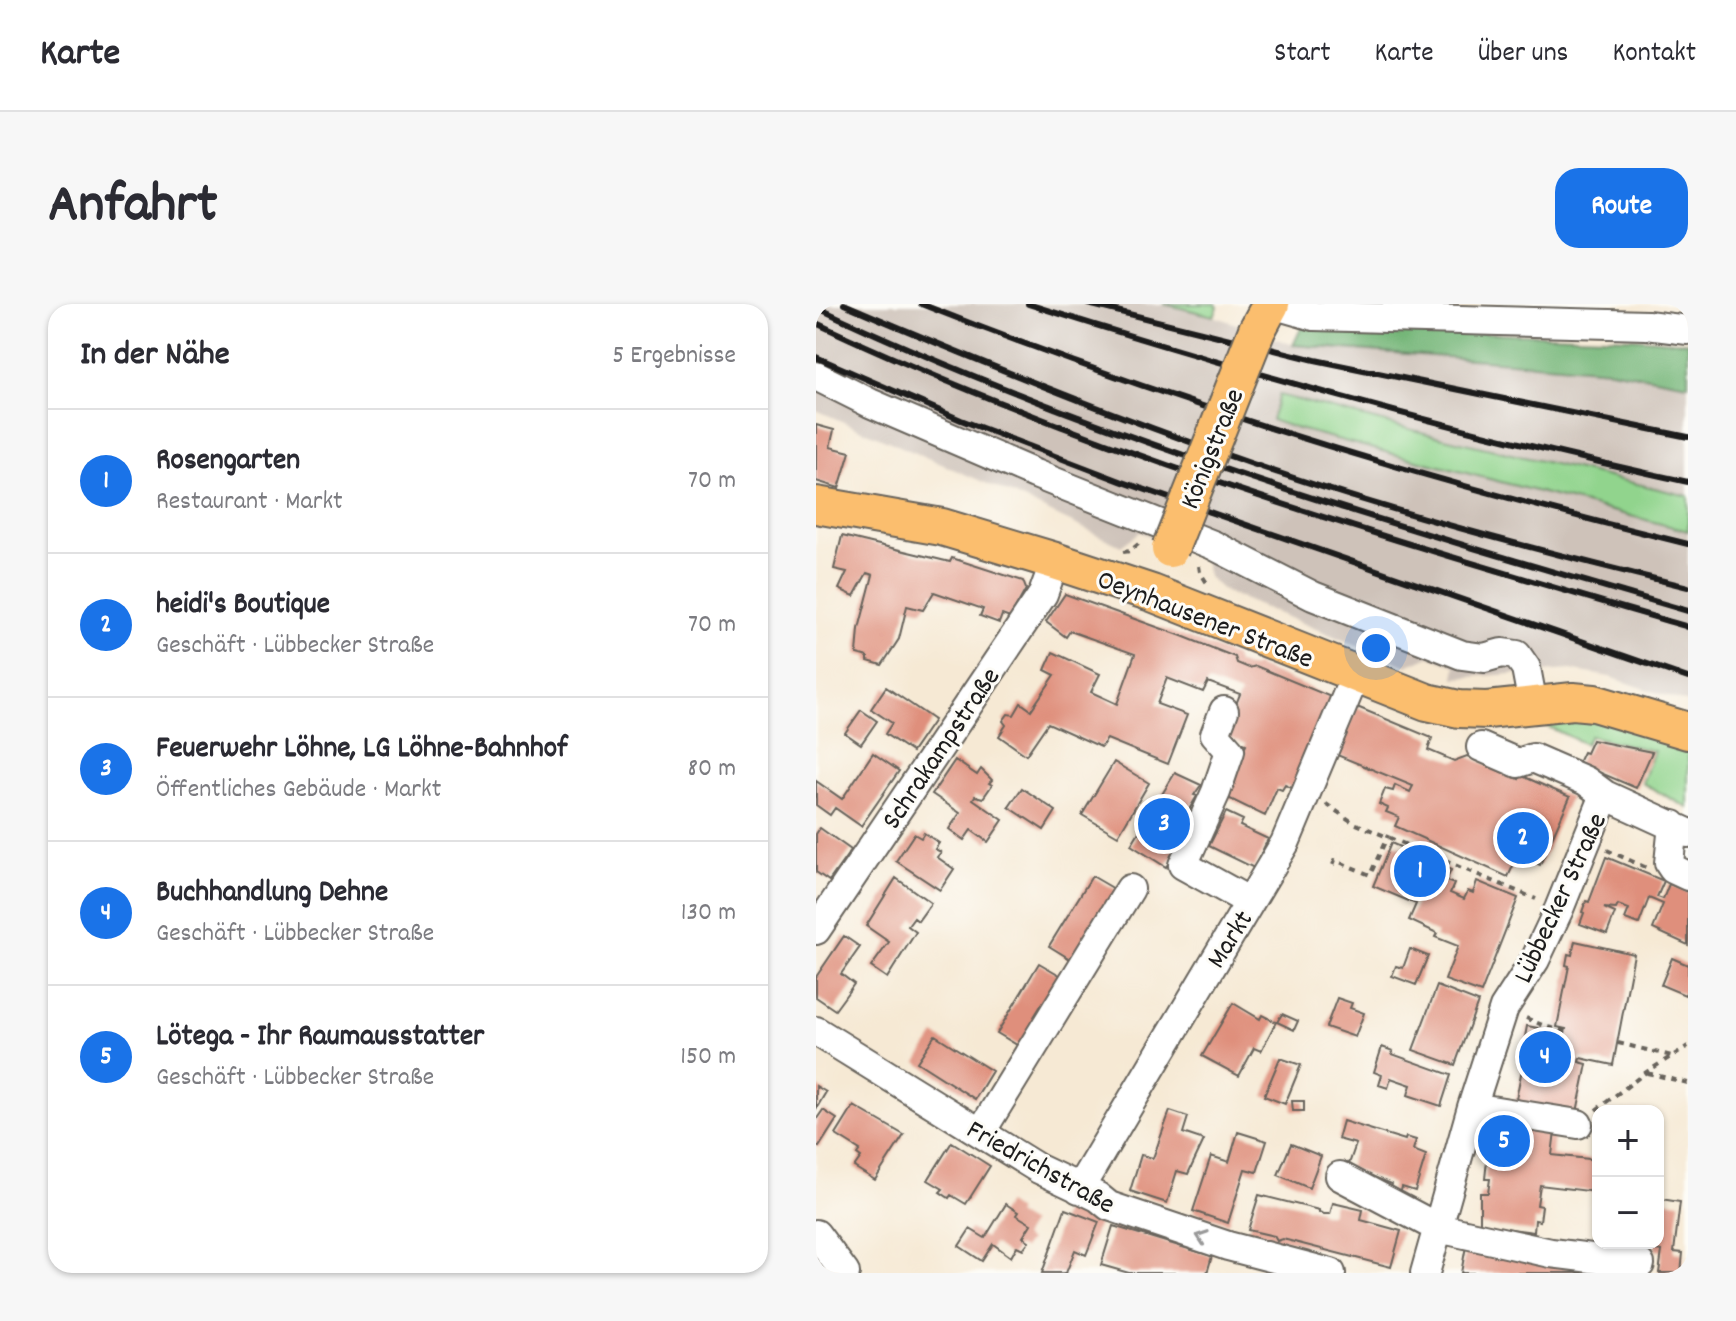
<!DOCTYPE html>
<html lang="de">
<meta charset="utf-8">
<style>
:root{--surface:#fff;--page:#f7f7f7;--text:#2b2b33;--muted:#7c7c81;--line:#e1e1e2;--accent:#1a73e8}
body{margin:0;font-family:Dekko,sans-serif;background:var(--page);color:var(--text)}
.controls{position:absolute;right:24px;bottom:24px;display:grid;overflow:hidden;border-radius:16px;box-shadow:0 2px 6px #0004}
.controls button{width:72px;height:72px;display:grid;place-items:center;padding:0;border:0;border-bottom:2px solid var(--line);background:var(--surface);color:var(--text);font:40px sans-serif}
.you{position:absolute;left:560px;top:344px;width:28px;height:28px;margin:-20px;border:6px solid #fff;border-radius:50%;background:#1a73e8;box-shadow:0 0 0 12px #1a73e833}
.badge{display:grid;place-items:center;width:52px;height:52px;border-radius:50%;background:var(--accent);color:#fff;font-size:26px;font-weight:700}
.pin{position:absolute;translate:-50% -50%;border:4px solid #fff;box-shadow:0 2px 8px #0006}
.list{margin:0;padding:0;list-style:none}
h2{display:flex;justify-content:space-between;align-items:center;height:104px;margin:0;padding:0 32px;font-size:34px}
h2 small{font-size:26px;font-weight:400;color:var(--muted)}
.list li{display:grid;grid-template-columns:52px 1fr auto;gap:24px;align-items:center;box-sizing:border-box;height:144px;padding:0 32px;border-top:2px solid var(--line)}
.list b{display:block;font-size:30px;white-space:nowrap}
.list p{margin:0;font-size:26px;white-space:nowrap;color:var(--muted)}
.list em{font-size:26px;font-style:normal;color:var(--muted)}
.map{position:relative;flex:none;width:872px;height:969px;overflow:hidden;border-radius:24px}
header{display:flex;align-items:center;gap:48px;box-sizing:border-box;height:112px;padding:0 40px;background:var(--surface);border-bottom:2px solid var(--line)}
header strong{font-size:38px}
nav{display:flex;gap:44px;margin-inline-start:auto;font-size:28px}
.intro{display:flex;align-items:center;justify-content:space-between;box-sizing:border-box;height:192px;padding:0 48px}
h1{margin:0;font-size:56px}
.button{padding:20px 36px;border-radius:24px;background:var(--accent);color:#fff;font-size:28px;font-weight:700}
main{display:flex;gap:48px;padding:0 48px}
aside{flex:1;background:var(--surface);border-radius:24px;box-shadow:0 2px 6px #0004}
.map>svg:first-child{display:block}
.industrial{fill:#cec2b9}
.green{fill:#91d48d;stroke:#567854;stroke-width:2}
.forest{fill:#74b678;stroke:#48694a;stroke-width:2}
.building{fill:#df8f7b}
.lines{fill:none;stroke-linecap:round;stroke-linejoin:round}
.minor-casing{stroke:#68645c;stroke-width:32}
.major-casing{stroke:#68645c;stroke-width:40}
.path{stroke:#68645c;stroke-width:4;stroke-dasharray:6 6;stroke-linecap:butt}
.minor{stroke:#fff;stroke-width:28}
.major{stroke:#fbbe6e;stroke-width:36}
.rail{stroke:#1c1c1c;stroke-width:6}
.major-bridge-casing{stroke:#68645c;stroke-width:40;stroke-linecap:butt}
.major-bridge{stroke:#fbbe6e;stroke-width:36}
.oneway{stroke:#999}
.labels{text-anchor:middle;stroke-width:6;stroke-linejoin:round;paint-order:stroke}
.street-label{font-size:28px;fill:#1c1c1c;stroke:#fdfcf7}
</style>
<header>
<strong>Karte</strong>
<nav><a>Start</a><a>Karte</a><a>Über uns</a><a>Kontakt</a></nav>
</header>
<div class="intro"><h1>Anfahrt</h1><a class="button">Route</a></div>
<main>
<aside>
<h2>In der Nähe<small>5 Ergebnisse</small></h2>
<ul class="list">
<li><span class="badge">1</span><div><b>Rosengarten</b><p>Restaurant · Markt</p></div><em>70 m</em></li>
<li><span class="badge">2</span><div><b>heidi's Boutique</b><p>Geschäft · Lübbecker Straße</p></div><em>70 m</em></li>
<li><span class="badge">3</span><div><b>Feuerwehr Löhne, LG Löhne-Bahnhof</b><p>Öffentliches Gebäude · Markt</p></div><em>80 m</em></li>
<li><span class="badge">4</span><div><b>Buchhandlung Dehne</b><p>Geschäft · Lübbecker Straße</p></div><em>130 m</em></li>
<li><span class="badge">5</span><div><b>Lötega - Ihr Raumausstatter</b><p>Geschäft · Lübbecker Straße</p></div><em>150 m</em></li>
</ul>
</aside>
<div class="map">
<svg width="872" height="969" viewBox="0 0 872 969">
<rect width="100%" height="100%" fill="#fdfcf7"/>
<filter id="ink" filterUnits="userSpaceOnUse"><feTurbulence type="fractalNoise" baseFrequency=".0125" numOctaves="2"/><feDisplacementMap in="SourceGraphic" scale="16" xChannelSelector="R" yChannelSelector="G"/><feConvolveMatrix kernelMatrix="1 2 1 2 8 2 1 2 1" color-interpolation-filters="sRGB"/></filter>
<filter id="wash" filterUnits="userSpaceOnUse"><feTurbulence type="fractalNoise" baseFrequency=".006" numOctaves="4" result="noise"/><feDisplacementMap in="SourceGraphic" scale="32" xChannelSelector="R" yChannelSelector="G"/><feGaussianBlur stdDeviation="1.8" result="paint"/><feColorMatrix in="noise" values="0 0 0 0 0 0 0 0 0 0 0 0 0 0 0 0 0 1.4 0 .05"/><feComposite in="paint" operator="in"/></filter>
<g filter="url(#wash)">
<rect width="100%" height="100%" fill="#f6e9d4"/>
<path class="industrial" d="M 0,0 L 348,0 L 398,12 L 477,41 L 794,66 L 872,80 L 872,399 L 794,373 L 755,366 L 638,374 L 640,362 L 613,352 L 591,362 L 409,288 L 392,273 L 388,253 L 324,228 L 305,242 L 195,190 L 0,106 Z"/>
<path class="green" d="M 348,0 L 400,0 L 402,3 L 398,12 Z
M 463,91 L 624,133 L 872,192 L 872,227 L 478,124 L 455,116 Z
M 785,417 L 872,443 L 872,504 L 826,479 L 838,447 L 774,432 L 769,440 L 724,419 Z"/>
<path class="forest" d="M 486,22 L 817,34 L 872,38 L 872,80 L 794,66 L 477,41 Z"/>
<g id="blocks">
<path class="building" d="M 0,121 L 18,126 L 14,143 L 34,148 L 23,184 L 0,177 Z
M 26,232 L 134,258 L 136,254 L 207,277 L 210,285 L 194,314 L 186,311 L 183,319 L 164,312 L 167,305 L 118,288 L 107,306 L 91,302 L 83,335 L 66,361 L 52,357 L 52,353 L 41,350 L 43,325 L 57,271 L 51,269 L 38,292 L 23,285 L 31,268 L 18,265 Z
M 249,290 L 366,332 L 419,353 L 421,359 L 433,364 L 440,362 L 515,393 L 478,485 L 469,481 L 466,486 L 461,484 L 449,512 L 408,492 L 430,440 L 408,431 L 424,390 L 392,378 L 387,388 L 351,374 L 341,400 L 371,411 L 352,460 L 291,435 L 285,443 L 232,419 L 210,451 L 183,432 L 190,421 L 187,417 L 192,410 L 198,411 L 205,399 L 215,406 L 239,371 L 229,366 L 237,348 L 284,370 L 275,388 L 301,400 L 319,350 L 254,327 L 250,333 L 230,318 Z
M 70,383 L 118,416 L 96,448 L 69,430 L 76,419 L 55,405 Z
M 541,403 L 616,434 L 612,446 L 638,457 L 651,452 L 703,475 L 704,471 L 754,493 L 724,561 L 702,551 L 692,573 L 579,522 L 583,513 L 570,508 L 572,504 L 563,500 L 569,485 L 577,487 L 579,481 L 594,488 L 597,482 L 521,451 Z
M 45,406 L 61,417 L 45,440 L 29,429 Z
M 776,436 L 836,448 L 820,484 L 778,466 L 760,463 L 767,448 L 770,449 Z
M 57,449 L 83,467 L 45,522 L 19,504 L 14,511 L 0,501 L 0,477 L 26,495 Z
M 139,456 L 161,471 L 165,465 L 176,476 L 173,479 L 176,481 L 167,494 L 159,492 L 157,495 L 187,516 L 172,538 L 155,526 L 148,536 L 133,525 L 144,509 L 116,490 Z
M 298,458 L 333,479 L 302,532 L 266,511 Z
M 359,469 L 385,481 L 378,491 L 381,492 L 365,519 L 369,521 L 364,529 L 369,532 L 350,563 L 315,541 Z
M 206,484 L 240,507 L 228,526 L 193,503 Z
M 410,508 L 427,516 L 424,522 L 452,535 L 438,564 L 393,542 Z
M 4,524 L 35,546 L 13,577 L 0,568 L 0,530 Z
M 108,529 L 123,539 L 119,545 L 125,548 L 121,553 L 138,565 L 124,586 L 80,557 L 98,530 L 105,534 Z
M 575,539 L 635,566 L 630,577 L 638,580 L 634,589 L 648,595 L 652,587 L 657,589 L 661,577 L 702,594 L 665,689 L 629,676 L 642,642 L 619,633 L 621,629 L 593,616 L 600,600 L 557,582 Z
M 790,553 L 848,577 L 841,593 L 847,595 L 853,580 L 872,588 L 872,641 L 837,625 L 847,600 L 833,594 L 823,620 L 809,615 L 813,605 L 802,601 L 800,605 L 788,604 L 799,609 L 791,630 L 764,620 L 768,609 L 766,608 L 770,597 L 773,598 Z
M 276,572 L 307,590 L 264,661 L 233,642 Z
M 80,574 L 115,599 L 102,617 L 98,614 L 92,622 L 100,628 L 71,674 L 55,663 L 73,638 L 50,622 Z
M 28,632 L 44,643 L 25,670 L 38,680 L 19,706 L 0,693 L 0,673 Z
M 759,637 L 818,650 L 797,761 L 764,754 L 763,758 L 771,760 L 760,813 L 699,800 L 709,750 L 706,749 L 711,722 L 749,729 L 750,725 L 741,723 L 753,662 L 750,661 L 752,650 L 756,651 Z
M 594,645 L 612,652 L 600,681 L 576,672 L 580,662 L 587,664 Z
M 856,654 L 872,661 L 872,685 L 869,691 L 845,681 Z
M 223,659 L 254,677 L 211,747 L 181,729 Z
M 621,682 L 662,698 L 639,761 L 597,746 Z
M 521,694 L 536,699 L 534,704 L 548,709 L 539,733 L 510,723 Z
M 417,699 L 444,715 L 446,711 L 460,718 L 445,747 L 438,744 L 423,772 L 386,752 Z
M 466,710 L 482,717 L 478,726 L 461,718 Z
M 119,731 L 176,767 L 159,795 L 101,758 Z
M 566,743 L 577,747 L 576,750 L 635,771 L 625,802 L 592,791 L 595,781 L 575,774 L 572,784 L 563,781 L 566,771 L 558,768 Z
M 464,754 L 485,761 L 469,800 L 448,792 Z
M 0,782 L 10,788 L 0,805 Z
M 476,797 L 488,797 L 488,807 L 477,807 Z
M 38,802 L 88,831 L 59,876 L 38,863 L 45,853 L 41,850 L 44,846 L 20,831 Z
M 7,806 L 21,815 L 3,843 L 0,841 L 0,816 Z
M 354,807 L 372,813 L 367,829 L 388,836 L 372,870 L 361,867 L 351,899 L 314,887 L 325,851 L 337,854 Z
M 527,817 L 589,836 L 590,833 L 600,836 L 597,846 L 610,851 L 599,887 L 586,883 L 584,890 L 574,887 L 576,880 L 532,863 L 540,840 L 522,835 Z
M 685,821 L 739,827 L 736,851 L 782,856 L 780,888 L 724,881 L 721,901 L 726,902 L 724,917 L 719,916 L 718,928 L 664,921 L 664,889 L 672,889 L 674,875 L 669,875 L 671,856 L 675,857 L 677,844 L 682,845 Z
M 422,828 L 451,837 L 441,868 L 429,865 L 412,919 L 377,907 L 395,852 L 413,858 Z
M 136,838 L 174,862 L 150,900 L 135,891 L 133,894 L 124,888 L 127,885 L 112,876 Z
M 475,840 L 505,852 L 493,884 L 462,871 Z
M 443,891 L 503,906 L 503,908 L 508,910 L 514,910 L 517,899 L 547,906 L 545,916 L 585,927 L 575,963 L 467,935 L 461,937 L 458,932 L 432,926 Z
M 845,895 L 864,898 L 858,948 L 867,949 L 865,969 L 843,969 L 846,947 L 839,946 Z
M 190,900 L 202,908 L 200,911 L 215,920 L 207,933 L 213,937 L 207,945 L 201,942 L 195,953 L 177,940 L 166,957 L 143,942 L 154,925 L 169,934 Z
M 249,905 L 283,918 L 270,951 L 259,946 L 250,969 L 226,969 Z
M 297,922 L 396,952 L 391,969 L 313,969 L 285,961 Z
M 650,942 L 767,967 L 767,969 L 645,969 Z"/>
</g>
</g>
<g filter="url(#ink)">
<use href="#blocks" fill-opacity="0" stroke="#68645c" stroke-width="2"/>
<g class="lines">
<g class="minor-casing">
<path id="minor" d="M 456,0 L 498,12 L 831,21 L 872,26
M 0,72 L 54,99 L 219,170 L 397,241 L 497,292 L 646,351 L 668,354 L 686,349 L 701,351 L 710,364 L 717,401
M 408,407 L 399,430 L 414,447 L 400,488 L 367,561 L 434,598
M 665,443 L 702,459 L 717,454 L 770,477 L 789,491 L 872,529
M 857,521 L 853,559 L 857,565 L 872,572
M 0,626 L 227,290 L 239,257
M 0,727 L 223,865 L 282,893 L 293,902 L 412,942 L 515,969
M 656,803 L 762,820
M 165,828 L 314,585
M 524,872 L 622,924 L 735,949 L 824,960
M 263,885 L 469,539 L 539,372
M 0,930 L 29,969
M 609,969 L 656,803 L 688,704 L 719,656 L 743,605 L 789,491"/>
</g>
<g class="major-casing">
<path id="major" d="M 441,26 L 455,0
M 0,201 L 126,223 L 239,257 L 336,289 L 611,398 L 643,405 L 671,406 L 757,397 L 778,399 L 872,427"/>
</g>
<path class="path" d="M 307,248 L 314,247 L 326,237
M 383,262 L 384,268 L 391,279
M 510,500 L 538,519 L 720,595
M 791,546 L 831,564
M 517,561 L 519,556 L 554,571 L 572,531
M 710,714 L 731,723 L 749,727
M 802,739 L 856,752
M 831,769 L 872,779
M 780,806 L 829,769 L 872,742"/>
<use href="#minor" class="minor"/>
<use href="#major" class="major"/>
<path class="rail" d="M 28,0 C 175,63 323,123 475,173 C 604,216 739,251 872,283
M 105,0 C 355,99 611,177 872,240
M 212,0 C 430,69 649,130 872,178
M 272,0 L 499,56 L 872,133
M 0,3 C 280,135 576,221 872,307
M 0,19 C 279,151 577,236 872,323
M 0,53 L 145,116 L 307,178 L 872,374"/>
<g class="major-bridge-casing">
<path id="major-bridge" d="M 354,245 L 441,26"/>
</g>
<use href="#major-bridge" class="major-bridge"/>
</g>
<defs><path id="oneway-chevron" d="M-2-3.5L2.5 0L-2 3.5" fill="none" stroke-width="1.6" stroke-linecap="round" stroke-linejoin="round" transform="scale(2)"/></defs>
<use class="oneway" href="#oneway-chevron" transform="translate(386 933) rotate(-161)"/>
</g>
<g class="labels">
<g class="street-label">
<text transform="translate(394 144) rotate(-68)" y="10">Königstraße</text>
<text transform="translate(390 313) rotate(21)" y="10">Oeynhausener Straße</text>
<text transform="translate(123 443) rotate(-56)" y="10">Schrakampstraße</text>
<text transform="translate(742 593) rotate(-65)" y="10">Lübbecker Straße</text>
<text transform="translate(412 634) rotate(-58)" y="10">Markt</text>
<text transform="translate(226 861) rotate(29)" y="10">Friedrichstraße</text>
</g>
</g>
</svg>
<div class="controls">
<button>+</button>
<button>−</button>
</div>
<div class="you"></div>
<div class="pin badge" style="left:604px;top:567px">1</div>
<div class="pin badge" style="left:707px;top:534px">2</div>
<div class="pin badge" style="left:348px;top:520px">3</div>
<div class="pin badge" style="left:729px;top:753px">4</div>
<div class="pin badge" style="left:688px;top:837px">5</div>
</div>
</main>
